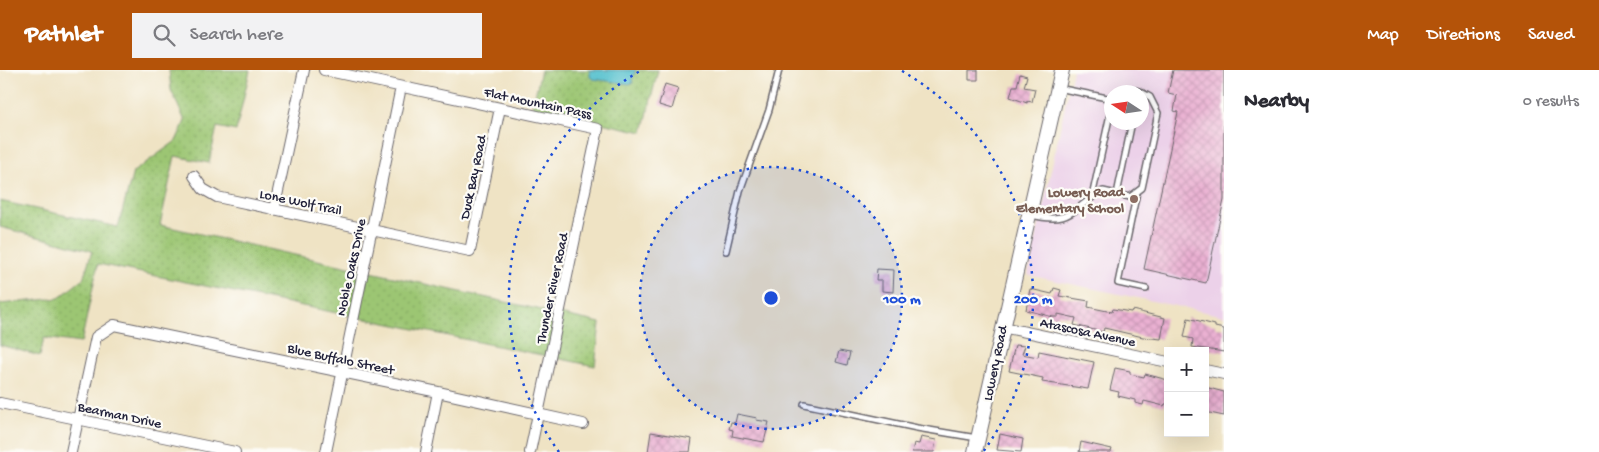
<!DOCTYPE html>
<meta charset="utf-8">
<style>
:root{--surface:#fff;--page:#f2f2f3;--text:#2b2b33;--muted:#7c7c81;--line:#e1e1e2;--accent:#b45309}
body{margin:0;font-family:"Gochi Hand",sans-serif;background:var(--page);color:var(--text)}
.controls{position:absolute;right:15px;bottom:15px;display:grid;overflow:hidden;border-radius:0px;box-shadow:0 5px 20px #0002}
.controls button{width:45px;height:45px;display:grid;place-items:center;padding:0;border:0;border-bottom:1px solid var(--line);background:var(--surface);color:var(--text);font:25px sans-serif}
.compass{position:absolute;left:1104px;top:15px;width:45px;height:45px;border-radius:50%;background:var(--surface);box-shadow:0 5px 20px #0002;rotate:282deg}
.list{margin:0;padding:0;list-style:none}
h2{display:flex;justify-content:space-between;align-items:center;height:65px;margin:0;padding:0 20px;font-size:21px}
h2 small{font-size:16px;font-weight:400;color:var(--muted)}
.icon{flex:none;width:28px;height:28px;fill:none;stroke:currentColor;stroke-width:2;stroke-linecap:round;stroke-linejoin:round}
.map{position:relative;flex:none;width:1224px;height:382px;overflow:hidden}
header{display:flex;align-items:center;gap:30px;box-sizing:border-box;height:70px;padding:0 25px;background:var(--accent);color:#fff}
header strong{font-size:24px}
nav{display:flex;gap:28px;margin-inline-start:auto;font-size:18px}
.search{width:350px;height:45px;background:var(--page);display:flex;align-items:center;gap:12px;box-sizing:border-box;padding:0 18px;border-radius:0px;color:var(--muted);font-size:19px}
main{display:flex}
aside{flex:1;background:var(--surface)}
.map>svg:first-child{display:block}
.built{fill:#ecd1e9;fill-rule:evenodd}
.grass{fill:url(#grass-dots);stroke:#5f7457}
.water{fill:#53c0cd;stroke:#3a7184}
.building{fill:url(#building-cross-hatch)}
.lines{fill:none;stroke-linecap:round;stroke-linejoin:round}
.lane-casing{stroke:#6a666b;stroke-width:8}
.street-casing{stroke:#6a666b;stroke-width:12}
.secondary-casing{stroke:#6a666b;stroke-width:16}
.lane{stroke:#fff;stroke-width:5}
.street{stroke:#fff;stroke-width:10}
.secondary{stroke:#fff;stroke-width:14}
.ring{fill:none;stroke:#1d4ed8;stroke-width:2.5;stroke-dasharray:2.5 5}
.education-dot{fill:#8d6e63;stroke:#fdfcf7;stroke-width:2}
.labels{text-anchor:middle;stroke-width:4.5;stroke-linejoin:round;paint-order:stroke}
.street-label{font-size:14px;fill:#22223b;stroke:#fdfcf7}
.education-label{font-size:14px;font-weight:bold;fill:#785e54;stroke:#fdfcf7;text-anchor:end}
.centre{fill:#1d4ed8;stroke:#fdfcf7;stroke-width:2.5}
.ring-label{font-size:15px;text-anchor:middle;font-weight:bold;fill:#1d4ed8;stroke:#fdfcf7;stroke-width:4.5;stroke-linejoin:round;paint-order:stroke}
</style>
<header>
<strong>Pathlet</strong>
<div class="search"><svg class="icon" aria-label="search" viewBox="0 0 24 24"><circle cx="10" cy="10" r="6"/><path d="M15 15l6 6"/></svg>Search here</div>
<nav><a>Map</a><a>Directions</a><a>Saved</a></nav>
</header>
<main>
<div class="map">
<svg width="1224" height="382" viewBox="0 0 1224 382">
<defs>
<pattern id="grass-dots" width="8" height="8" patternUnits="userSpaceOnUse" patternTransform="scale(1.25)"><rect width="8" height="8" fill="#9cc673"/><path d="M2 2h.1M6 6h.1" fill="none" stroke="#86aa64" stroke-width="1.8" stroke-linecap="round"/></pattern>
<pattern id="building-cross-hatch" width="8" height="8" patternUnits="userSpaceOnUse" patternTransform="scale(1.25)"><rect width="8" height="8" fill="#eab0d2"/><path d="M0 0l8 8M0 8l8-8" fill="none" stroke="#c897b5"/></pattern>
</defs>
<rect width="100%" height="100%" fill="#fdfcf7"/>
<filter id="ink" filterUnits="userSpaceOnUse"><feTurbulence type="fractalNoise" baseFrequency=".02" numOctaves="2"/><feDisplacementMap in="SourceGraphic" scale="10" xChannelSelector="R" yChannelSelector="G"/><feConvolveMatrix kernelMatrix="1 2 1 2 8 2 1 2 1" color-interpolation-filters="sRGB"/></filter>
<filter id="wash" filterUnits="userSpaceOnUse"><feTurbulence type="fractalNoise" baseFrequency=".0096" numOctaves="4" result="noise"/><feDisplacementMap in="SourceGraphic" scale="20" xChannelSelector="R" yChannelSelector="G"/><feGaussianBlur stdDeviation="1.12" result="paint"/><feColorMatrix in="noise" values="0 0 0 0 0 0 0 0 0 0 0 0 0 0 0 0 0 1.4 0 .05"/><feComposite in="paint" operator="in"/></filter>
<g filter="url(#wash)">
<rect width="100%" height="100%" fill="#efe3c4"/>
<path class="built" d="M 1073,0 L 1224,0 L 1224,246 L 1028,205 ZM 1112,22 L 1142,22 L 1142,52 L 1112,52 Z"/>
<path class="grass" d="M 169,0 L 250,0 L 236,61 L 217,57 L 209,93 L 175,86 L 160,155 L 600,253 L 595,296 L 98,194 L 81,273 L 44,268 L 40,286 L 0,275 L 0,234 L 59,228 L 83,209 L 92,181 L 0,157 L 0,131 L 118,157 L 133,102 L 176,71 L 185,51 L 171,20 Z
M 541,0 L 658,0 L 643,62 L 532,38 Z"/>
<path class="water" d="M 590,0 L 636,0 L 632,10 L 633,13 L 629,14 L 593,9 L 590,7 Z"/>
<g id="blocks">
<path class="building" d="M 969,0 L 978,0 L 978,10 L 969,10 Z
M 1173,0 L 1224,0 L 1224,130 L 1206,213 L 1144,199 L 1178,42 L 1174,41 L 1177,25 L 1168,23 Z
M 1020,4 L 1027,6 L 1024,17 L 1035,19 L 1032,32 L 1027,31 L 1027,33 L 1010,27 L 1013,16 L 1017,16 Z
M 665,14 L 678,18 L 672,39 L 659,35 Z
M 877,199 L 894,200 L 893,222 L 882,221 L 882,210 L 876,210 Z
M 1054,218 L 1061,220 L 1059,226 L 1089,231 L 1088,237 L 1112,242 L 1113,239 L 1131,242 L 1132,240 L 1165,248 L 1161,269 L 1143,267 L 1104,258 L 1103,262 L 1074,255 L 1076,248 L 1058,244 L 1058,247 L 1053,247 L 1026,240 L 1030,219 L 1052,224 Z
M 1188,248 L 1215,255 L 1215,257 L 1224,259 L 1224,282 L 1192,277 L 1193,269 L 1184,267 Z
M 1015,275 L 1025,276 L 1022,284 L 1038,287 L 1039,281 L 1094,292 L 1088,319 L 1042,312 L 1043,308 L 1009,301 Z
M 839,281 L 850,283 L 847,295 L 836,292 Z
M 1115,298 L 1130,301 L 1130,304 L 1144,307 L 1145,304 L 1168,310 L 1167,334 L 1165,334 L 1164,336 L 1144,331 L 1143,335 L 1135,333 L 1135,330 L 1131,329 L 1118,326 L 1119,322 L 1110,320 Z
M 1205,317 L 1224,322 L 1224,346 L 1205,342 Z
M 737,344 L 757,348 L 756,350 L 769,352 L 764,372 L 732,366 L 733,360 L 729,359 L 731,352 L 735,353 Z
M 651,362 L 692,369 L 690,382 L 648,382 Z
M 1000,364 L 1023,369 L 1021,382 L 997,380 Z
M 921,367 L 936,370 L 934,382 L 912,382 L 914,373 L 919,374 Z
M 1081,372 L 1112,379 L 1111,382 L 1079,382 Z"/>
</g>
</g>
<g filter="url(#ink)">
<use href="#blocks" fill-opacity="0" stroke="#6a666b" stroke-width="1"/>
<g class="lines">
<g class="lane-casing">
<path id="lane" d="M 1058,18 L 1112,29
M 1137,122 L 1118,213 L 1146,219
M 1117,124 L 1132,52
M 1092,127 L 1112,35
M 1031,145 C 1074,155 1071,138 1103,121 L 1130,127 L 1142,118 L 1158,43 L 1150,27 L 1139,21 L 1127,19 L 1122,22
M 726,181 L 740,121 L 769,40 L 779,0
M 804,334 L 917,358 L 977,368"/>
</g>
<g class="street-casing">
<path id="street" d="M 324,0 L 598,59 L 530,382
M 194,106 L 203,119 L 217,127 L 470,181 L 500,38
M 274,140 L 304,0
M 1002,257 L 1168,292
M 1205,300 L 1224,304
M 0,333 L 235,382
M 71,382 L 96,267 L 114,255 L 438,322 L 583,354
M 326,382 L 401,17
M 426,382 L 438,322"/>
</g>
<g class="secondary-casing">
<path id="secondary" d="M 975,382 L 1062,0"/>
</g>
<use href="#lane" class="lane"/>
<use href="#street" class="street"/>
<use href="#secondary" class="secondary"/>
</g>
</g>
<circle cx="771" cy="228" r="131" fill="#1d4ed8" fill-opacity=".12"/>
<g class="ring">
<circle cx="771" cy="228" r="131"/>
<path d="M559 382A262 262 0 0 1 640 1M902 1A262 262 0 0 1 983 382"/>
</g>
<circle class="education-dot" cx="1134" cy="129" r="5"/>
<g class="labels">
<g class="street-label">
<text transform="translate(538 32) rotate(12)" y="5">Flat Mountain Pass</text>
<text transform="translate(472 107) rotate(-78)" y="5">Duck Bay Road</text>
<text transform="translate(301 131) rotate(12)" y="5">Lone Wolf Trail</text>
<text transform="translate(350 197) rotate(-78)" y="5">Noble Oaks Drive</text>
<text transform="translate(551 218) rotate(-78)" y="5">Thunder River Road</text>
<text transform="translate(1088 261) rotate(12)" y="5">Atascosa Avenue</text>
<text transform="translate(341 288) rotate(12)" y="5">Blue Buffalo Street</text>
<text transform="translate(994 293) rotate(-78)" y="5">Lowery Road</text>
<text transform="translate(120 344) rotate(12)" y="5">Bearman Drive</text>
</g>
<g class="education-label">
<text x="1124" y="126">Lowery Road<tspan x="1124" dy="16">Elementary School</tspan></text>
</g>
</g>
<circle cx="771" cy="228" r="8" class="centre"/>
<g class="ring-label">
<text x="902" y="233">100 m</text>
<text x="1033" y="233">200 m</text>
</g>
</svg>
<div class="controls">
<button>+</button>
<button>−</button>
</div>
<svg class="compass" viewBox="-18 -18 36 36"><path d="M0-13l5 13h-10z" fill="#e53935"/><path d="M0 13l5-13h-10z" fill="#7c7c81"/></svg>
</div>
<aside>
<h2>Nearby<small>0 results</small></h2>
<ul class="list">
</ul>
</aside>
</main>
